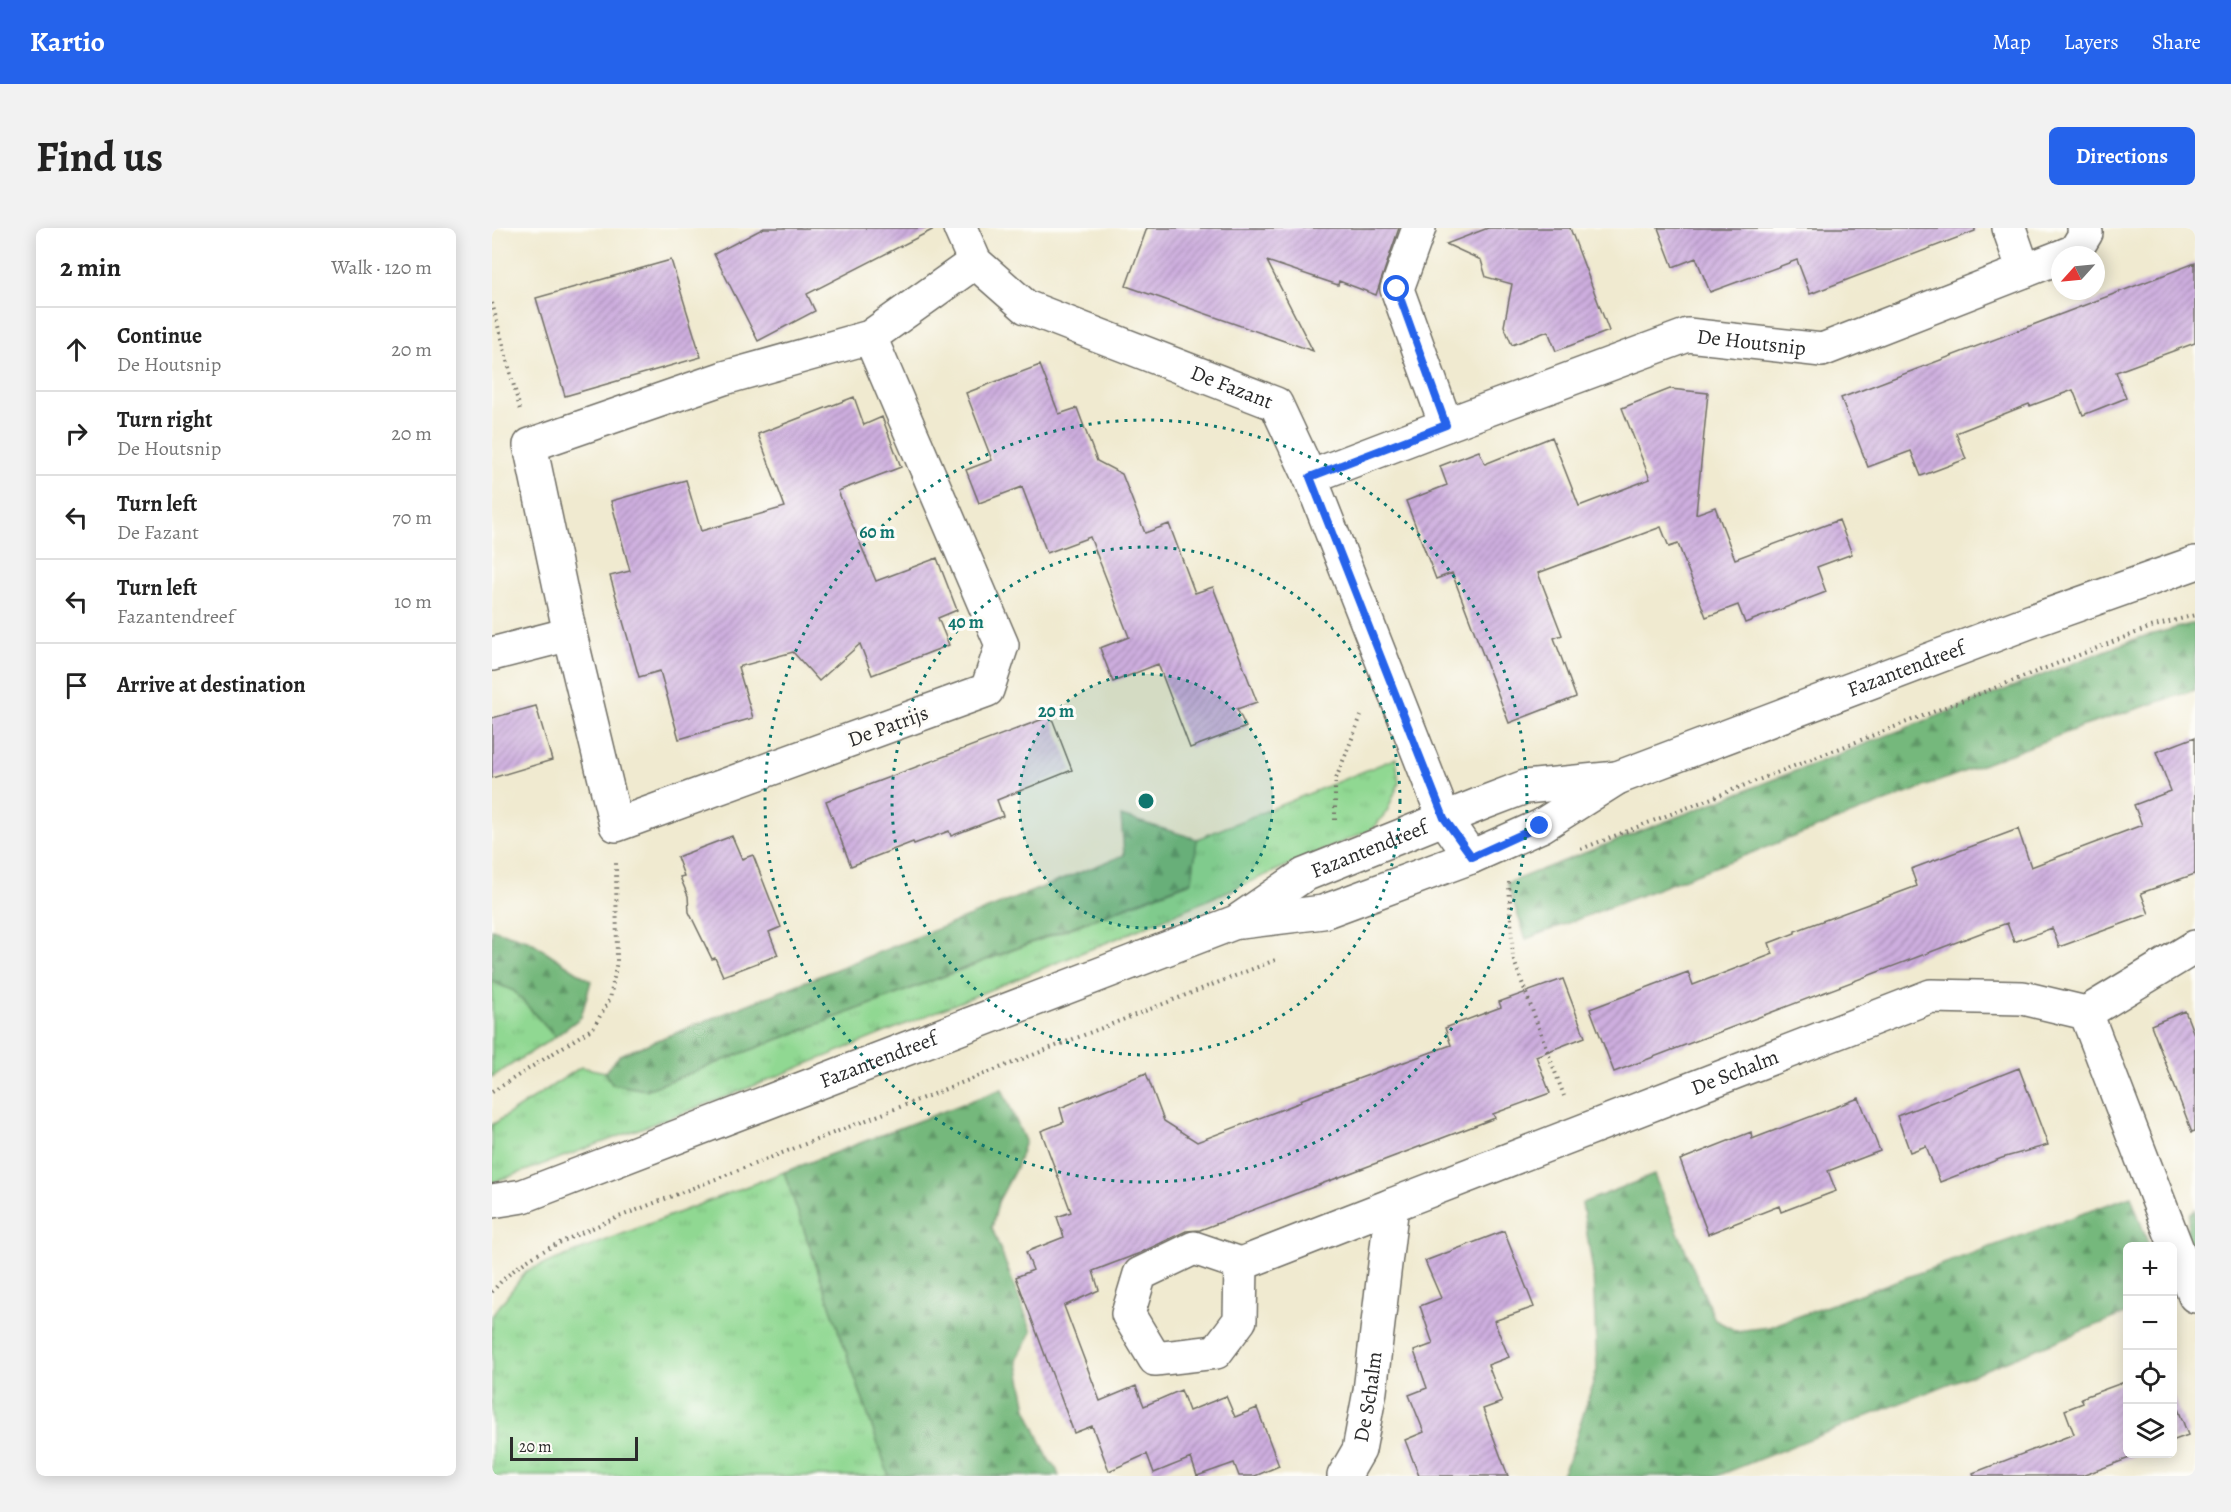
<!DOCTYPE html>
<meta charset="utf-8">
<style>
:root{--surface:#fff;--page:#f2f2f2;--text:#222;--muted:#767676;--line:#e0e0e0;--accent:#2563eb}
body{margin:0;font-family:Alegreya,serif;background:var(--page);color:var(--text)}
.controls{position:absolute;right:18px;bottom:18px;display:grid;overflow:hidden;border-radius:9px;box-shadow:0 3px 15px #0003}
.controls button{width:54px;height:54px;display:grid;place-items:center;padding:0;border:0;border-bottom:2px solid var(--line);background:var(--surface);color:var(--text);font:30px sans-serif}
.compass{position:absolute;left:1559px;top:18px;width:54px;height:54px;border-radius:50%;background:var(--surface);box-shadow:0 3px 15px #0003;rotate:243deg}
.scale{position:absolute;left:18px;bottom:15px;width:128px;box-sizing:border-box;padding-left:6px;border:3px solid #2b2b2b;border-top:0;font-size:16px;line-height:21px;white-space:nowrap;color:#2b2b2b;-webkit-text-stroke:4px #fdfcf7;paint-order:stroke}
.stop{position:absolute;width:18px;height:18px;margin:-14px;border:4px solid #2563eb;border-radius:50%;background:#fff}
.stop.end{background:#2563eb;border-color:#fff;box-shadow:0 2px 6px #0008}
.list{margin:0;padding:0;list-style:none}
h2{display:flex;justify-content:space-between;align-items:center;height:78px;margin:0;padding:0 24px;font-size:26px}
h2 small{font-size:20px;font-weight:400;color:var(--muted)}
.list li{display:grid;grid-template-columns:39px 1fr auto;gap:18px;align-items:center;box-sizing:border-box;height:84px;padding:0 24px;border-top:2px solid var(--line)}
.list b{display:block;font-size:22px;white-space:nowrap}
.list p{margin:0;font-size:20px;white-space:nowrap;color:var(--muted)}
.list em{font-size:20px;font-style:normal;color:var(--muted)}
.icon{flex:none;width:33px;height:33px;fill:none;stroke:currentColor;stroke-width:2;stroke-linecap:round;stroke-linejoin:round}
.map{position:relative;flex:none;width:1703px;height:1248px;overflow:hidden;border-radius:9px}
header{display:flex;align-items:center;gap:36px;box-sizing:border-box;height:84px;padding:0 30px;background:var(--accent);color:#fff}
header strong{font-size:28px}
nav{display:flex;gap:33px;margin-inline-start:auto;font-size:21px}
.intro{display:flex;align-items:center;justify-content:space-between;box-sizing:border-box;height:144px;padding:0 36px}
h1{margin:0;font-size:42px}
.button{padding:15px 27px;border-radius:9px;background:var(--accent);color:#fff;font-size:21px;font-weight:700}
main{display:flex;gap:36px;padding:0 36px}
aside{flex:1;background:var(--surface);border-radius:9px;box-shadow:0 3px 15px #0003}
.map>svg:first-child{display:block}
.grass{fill:url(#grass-tufts);stroke:#5e825e;stroke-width:1.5}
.forest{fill:url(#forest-firs);stroke:#507254;stroke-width:1.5}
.building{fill:url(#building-hatch)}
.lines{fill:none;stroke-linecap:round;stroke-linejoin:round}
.minor-casing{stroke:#706e65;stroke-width:36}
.tertiary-casing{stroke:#706e65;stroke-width:36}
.path{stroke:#706e65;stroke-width:4;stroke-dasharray:1.5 4.5;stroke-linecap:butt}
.minor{stroke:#fff;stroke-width:33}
.tertiary{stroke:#fff;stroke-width:33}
.route{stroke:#2563eb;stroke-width:8}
.ring{fill:none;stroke:#0f766e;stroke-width:3;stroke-dasharray:3 6}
.labels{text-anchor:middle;stroke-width:6;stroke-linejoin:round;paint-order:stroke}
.street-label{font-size:21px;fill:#2b2b2b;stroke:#fdfcf7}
.centre{fill:#0f766e;stroke:#fdfcf7;stroke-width:3}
.ring-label{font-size:18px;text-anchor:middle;font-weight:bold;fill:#0f766e;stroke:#fdfcf7;stroke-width:6;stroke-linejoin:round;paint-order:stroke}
</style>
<header>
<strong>Kartio</strong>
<nav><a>Map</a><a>Layers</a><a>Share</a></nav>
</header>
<div class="intro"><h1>Find us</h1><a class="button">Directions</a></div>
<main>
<aside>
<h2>2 min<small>Walk · 120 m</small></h2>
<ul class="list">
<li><svg class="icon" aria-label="ahead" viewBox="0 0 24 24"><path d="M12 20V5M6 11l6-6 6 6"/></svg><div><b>Continue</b><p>De Houtsnip</p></div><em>20 m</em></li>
<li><svg class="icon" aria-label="right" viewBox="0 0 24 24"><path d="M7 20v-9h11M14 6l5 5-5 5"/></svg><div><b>Turn right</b><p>De Houtsnip</p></div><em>20 m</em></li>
<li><svg class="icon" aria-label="left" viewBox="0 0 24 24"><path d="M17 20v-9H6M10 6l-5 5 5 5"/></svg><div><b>Turn left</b><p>De Fazant</p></div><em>70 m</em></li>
<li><svg class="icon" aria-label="left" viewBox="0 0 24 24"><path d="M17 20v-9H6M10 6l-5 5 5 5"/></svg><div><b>Turn left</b><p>Fazantendreef</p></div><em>10 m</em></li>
<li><svg class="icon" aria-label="arrive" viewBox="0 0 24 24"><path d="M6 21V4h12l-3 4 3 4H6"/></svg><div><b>Arrive at destination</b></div></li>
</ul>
</aside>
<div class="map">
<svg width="1703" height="1248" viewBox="0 0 1703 1248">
<defs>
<pattern id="grass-tufts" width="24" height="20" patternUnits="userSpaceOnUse" patternTransform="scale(1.5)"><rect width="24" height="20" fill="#90d892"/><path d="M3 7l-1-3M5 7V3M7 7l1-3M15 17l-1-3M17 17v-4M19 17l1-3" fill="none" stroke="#7cba7e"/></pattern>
<pattern id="forest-firs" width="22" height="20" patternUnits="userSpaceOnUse" patternTransform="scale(1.5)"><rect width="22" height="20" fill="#74b87c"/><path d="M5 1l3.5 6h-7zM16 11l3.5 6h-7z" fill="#5f9666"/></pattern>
<pattern id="building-hatch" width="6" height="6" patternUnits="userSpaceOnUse" patternTransform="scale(1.5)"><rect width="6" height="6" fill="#ceaedf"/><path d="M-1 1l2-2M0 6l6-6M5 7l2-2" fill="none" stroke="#a78eb5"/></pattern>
</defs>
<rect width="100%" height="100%" fill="#fdfcf7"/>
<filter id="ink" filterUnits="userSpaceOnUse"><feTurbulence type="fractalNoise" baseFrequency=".0167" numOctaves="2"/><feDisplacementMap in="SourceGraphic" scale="12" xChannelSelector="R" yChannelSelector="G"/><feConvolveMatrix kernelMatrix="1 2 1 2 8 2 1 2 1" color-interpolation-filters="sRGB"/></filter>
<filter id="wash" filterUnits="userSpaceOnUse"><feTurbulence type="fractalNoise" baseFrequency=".008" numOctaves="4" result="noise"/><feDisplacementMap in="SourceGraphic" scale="24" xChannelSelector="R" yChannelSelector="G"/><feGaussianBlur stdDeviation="1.35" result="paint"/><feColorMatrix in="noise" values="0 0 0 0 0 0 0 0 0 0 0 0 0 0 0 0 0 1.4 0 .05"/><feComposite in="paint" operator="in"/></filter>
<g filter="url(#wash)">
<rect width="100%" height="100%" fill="#f0ead0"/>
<path class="grass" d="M 904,530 L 907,555 L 895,583 L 881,601 L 638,705 L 234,869 L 0,955 L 0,897 L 89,839 L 113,844 L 120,856 L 154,862 L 697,655 L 700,652 L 705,611 Z
M 0,753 L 22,763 L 63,809 L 0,849 Z
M 292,944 L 397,1248 L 0,1248 L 0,1088 L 34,1043 Z"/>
<path class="forest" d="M 1703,395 L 1703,462 L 1589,499 L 1034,711 L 1015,655 L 1646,410 Z
M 629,588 L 705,611 L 700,653 L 154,862 L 120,856 L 113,844 L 128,827 L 632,627 Z
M 0,701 L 38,713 L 99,753 L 89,789 L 63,809 L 22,763 L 0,753 Z
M 510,861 L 533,913 L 524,940 L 506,974 L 500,1000 L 540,1104 L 525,1131 L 536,1185 L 557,1232 L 564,1240 L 567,1248 L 397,1248 L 292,944 Z
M 1162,947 L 1223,1092 L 1244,1103 L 1277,1099 L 1639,968 L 1657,1018 L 1636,1018 L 1635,1085 L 1225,1248 L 1069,1248 L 1078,1229 L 1105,1142 L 1101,1044 L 1090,975 Z
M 1703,981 L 1703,1043 L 1692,1017 L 1698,986 Z"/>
<g id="blocks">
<path class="building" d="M 272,0 L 444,0 L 315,66 L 323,83 L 266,113 L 222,26 Z
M 655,0 L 907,0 L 884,67 L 847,53 L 846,57 L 775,33 L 821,123 L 634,58 Z
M 996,0 L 1078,0 L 1117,103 L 1064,123 L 1056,103 L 1020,117 L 1012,98 L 1020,56 L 994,49 L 989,32 L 954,16 Z
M 1166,0 L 1483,0 L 1483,3 L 1318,66 L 1305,32 L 1218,64 L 1204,30 L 1181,39 Z
M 179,32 L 209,129 L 73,168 L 44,70 Z
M 1703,35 L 1703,115 L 1624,144 L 1634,170 L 1591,187 L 1581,162 L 1538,178 L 1537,176 L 1464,205 L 1474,231 L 1429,248 L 1419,223 L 1376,239 L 1349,170 Z
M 548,137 L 567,186 L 585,180 L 605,233 L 630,246 L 653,305 L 677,296 L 703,365 L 721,359 L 765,474 L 745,481 L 754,499 L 698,520 L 666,436 L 621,454 L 608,420 L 637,409 L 598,309 L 555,325 L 530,259 L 487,275 L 474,242 L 500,232 L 474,165 Z
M 1178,161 L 1216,165 L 1204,286 L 1223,279 L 1243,331 L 1347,292 L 1360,326 L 1325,339 L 1334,364 L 1253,395 L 1246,377 L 1214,389 L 1186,316 L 1177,319 L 1169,299 L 1046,345 L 1070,407 L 1062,410 L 1084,469 L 1017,495 L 960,345 L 944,351 L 914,273 L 955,257 L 948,238 L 987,223 L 993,236 L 1060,209 L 1087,278 L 1158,251 L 1130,180 Z
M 362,169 L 372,197 L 390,189 L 409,239 L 346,263 L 384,353 L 445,330 L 465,382 L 446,390 L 457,417 L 380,447 L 368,416 L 327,453 L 301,424 L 246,439 L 261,490 L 187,511 L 168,443 L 147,449 L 118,348 L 138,343 L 119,273 L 194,252 L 209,303 L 293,279 L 266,206 Z
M 44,478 L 60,532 L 0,550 L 0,490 Z
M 559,488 L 580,542 L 505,572 L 511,588 L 459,608 L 457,603 L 422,616 L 421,614 L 359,638 L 334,573 Z
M 1703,509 L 1703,646 L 1649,665 L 1657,686 L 1567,719 L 1560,700 L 1522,714 L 1515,695 L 1122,844 L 1098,781 L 1196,744 L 1201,757 L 1281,726 L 1277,715 L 1303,705 L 1303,703 L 1425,658 L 1419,641 L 1526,601 L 1539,639 L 1650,597 L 1642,577 L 1679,563 L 1664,524 Z
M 240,608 L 250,631 L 261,627 L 289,699 L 277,704 L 286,727 L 231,748 L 223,730 L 220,731 L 197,684 L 196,668 L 188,649 L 192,648 L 185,629 Z
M 1071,751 L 1093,809 L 1044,828 L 1058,865 L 1001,886 L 1003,890 L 708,1002 L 694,1003 L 648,1025 L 601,1043 L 607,1062 L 572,1078 L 608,1173 L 644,1158 L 652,1178 L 689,1162 L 697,1183 L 734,1168 L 743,1189 L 765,1180 L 787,1238 L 763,1248 L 747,1248 L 742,1235 L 705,1248 L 699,1230 L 662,1245 L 655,1226 L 617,1243 L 600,1198 L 582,1205 L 524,1049 L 541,1042 L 534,1024 L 572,1009 L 565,989 L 579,984 L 549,903 L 572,894 L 568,880 L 654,845 L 672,893 L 705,914 L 809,874 L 808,872 L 959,817 L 953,800 L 1009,779 L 1007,774 Z
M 1693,783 L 1703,809 L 1703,903 L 1700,904 L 1659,797 Z
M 1527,840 L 1556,917 L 1510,930 L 1448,954 L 1434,918 L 1418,924 L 1405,888 Z
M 1367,870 L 1388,923 L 1336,943 L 1344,963 L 1289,984 L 1287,978 L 1216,1006 L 1188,932 L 1259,904 L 1260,911 Z
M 1012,1003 L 1042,1079 L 1002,1093 L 1017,1129 L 996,1137 L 1010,1174 L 991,1181 L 1016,1248 L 927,1248 L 913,1212 L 932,1204 L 917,1167 L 935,1160 L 922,1123 L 941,1116 L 928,1078 L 949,1070 L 933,1033 Z
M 1635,1153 L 1635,1226 L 1648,1226 L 1590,1248 L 1482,1248 L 1481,1245 L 1582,1206 L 1573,1182 L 1591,1175 L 1589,1170 Z
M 1680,1165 L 1696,1207 L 1680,1213 Z"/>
</g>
</g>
<g filter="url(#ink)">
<use href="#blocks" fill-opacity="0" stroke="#706e65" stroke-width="1.5"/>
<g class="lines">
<g class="minor-casing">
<g id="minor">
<path id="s1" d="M 468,0 L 483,34 L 534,79 L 784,176 L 818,249 L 952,590 L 979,629"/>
<path d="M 1517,0 L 1532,43"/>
<path d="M 1573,27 L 1583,23 L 1594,5 L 1592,0"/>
<path d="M 378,109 L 510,417 L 495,462 L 124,597 L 78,406 L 38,217 L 232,150 L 378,109 L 483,34"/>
<path id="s2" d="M 954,197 L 1196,107 L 1330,122 L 1568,29"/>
<path d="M 818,249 L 954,197 L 905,61 L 927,0"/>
<path d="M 0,426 L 78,406"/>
<path d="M 1594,785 L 1703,719"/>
<path d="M 749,1036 L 748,1092 L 724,1124 L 663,1131 L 636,1086 L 648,1046 L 702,1020 L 749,1036 L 900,977"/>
<path id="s3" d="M 852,1248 L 867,1222 L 878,1163 L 900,977 L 1439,768 L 1531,770 L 1594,785 L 1703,1068"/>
</g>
</g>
<g class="tertiary-casing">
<g id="tertiary">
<path id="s4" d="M 749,694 L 831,684 L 858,674 L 979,629 L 1049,598 L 1125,550 L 1537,394 L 1703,335"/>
<path id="s5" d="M 0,973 L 31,968 L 744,694 L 812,647 L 991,575 L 1033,559 L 1125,550"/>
</g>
</g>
<path class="path" d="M 0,75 L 28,181
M 843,592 L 843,553 L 869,488
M 1089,621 L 1659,399 L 1703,387
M 1017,654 L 1021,730 L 1072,868
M 0,864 L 101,800 L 118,771 L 125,733 L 124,635
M 0,1064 C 27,1029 74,1012 114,994 L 786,731"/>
<use href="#minor" class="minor"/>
<use href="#tertiary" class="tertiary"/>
</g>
</g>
<g class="lines" filter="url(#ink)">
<path class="route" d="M 905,61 L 954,197 L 818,249 L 952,590 L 980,629 L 1048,598"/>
</g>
<circle cx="654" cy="573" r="127" fill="#0f766e" fill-opacity=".12"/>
<g class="ring">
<circle cx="654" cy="573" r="127"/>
<circle cx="654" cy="573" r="254"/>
<circle cx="654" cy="573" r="381"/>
</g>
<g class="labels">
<g class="street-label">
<text dy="7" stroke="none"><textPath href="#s2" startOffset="322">De Houtsnip</textPath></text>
<text dy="7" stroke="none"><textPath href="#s1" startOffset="326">De Fazant</textPath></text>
<text dy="7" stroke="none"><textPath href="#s4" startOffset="716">Fazantendreef</textPath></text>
<text transform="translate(396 498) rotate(-20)" y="7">De Patrijs</text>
<text dy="7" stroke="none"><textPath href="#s5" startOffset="948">Fazantendreef</textPath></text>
<text dy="7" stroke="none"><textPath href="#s5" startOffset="412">Fazantendreef</textPath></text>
<text dy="7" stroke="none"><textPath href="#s3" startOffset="645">De Schalm</textPath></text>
<text dy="7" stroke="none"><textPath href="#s3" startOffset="84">De Schalm</textPath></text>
</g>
</g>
<circle cx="654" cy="573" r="9" class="centre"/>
<g class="ring-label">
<text x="385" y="310">60 m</text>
<text x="474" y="400">40 m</text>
<text x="564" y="489">20 m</text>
</g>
</svg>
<div class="controls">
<button>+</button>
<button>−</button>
<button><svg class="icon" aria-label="locate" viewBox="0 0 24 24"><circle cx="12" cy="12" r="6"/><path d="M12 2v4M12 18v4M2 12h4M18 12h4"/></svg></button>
<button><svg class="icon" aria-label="layers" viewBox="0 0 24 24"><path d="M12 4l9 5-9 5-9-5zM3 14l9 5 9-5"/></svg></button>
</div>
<svg class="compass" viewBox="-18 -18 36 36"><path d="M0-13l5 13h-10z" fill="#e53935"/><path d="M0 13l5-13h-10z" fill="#767676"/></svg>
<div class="scale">20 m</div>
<div class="stop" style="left:905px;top:61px"></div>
<div class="stop end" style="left:1048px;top:598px"></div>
</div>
</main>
